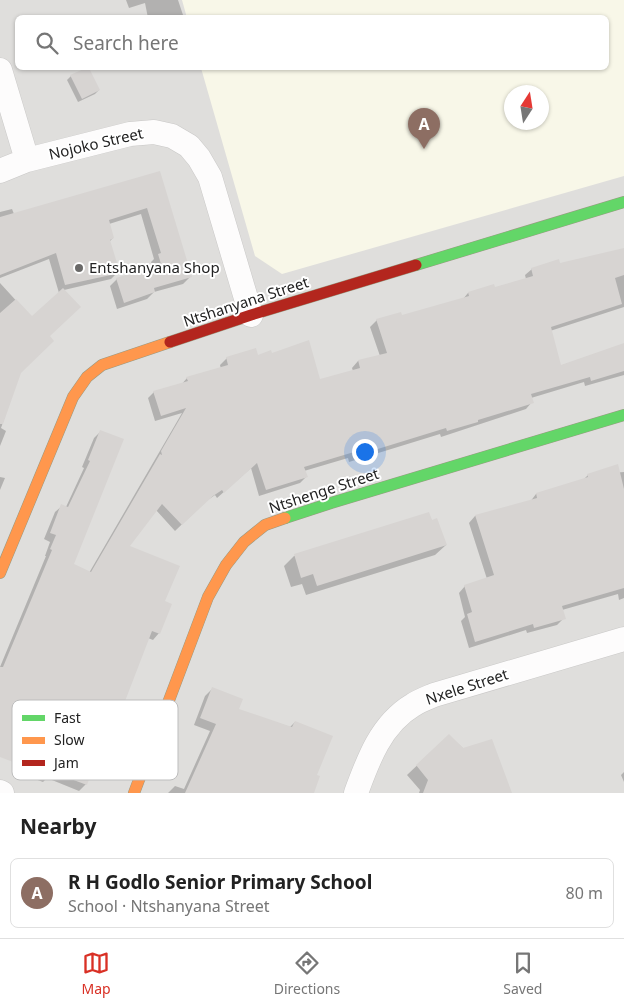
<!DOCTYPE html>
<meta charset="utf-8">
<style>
:root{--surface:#fff;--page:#f6f6f6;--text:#222;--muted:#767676;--line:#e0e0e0;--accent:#d93025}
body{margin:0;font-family:"Noto Sans",sans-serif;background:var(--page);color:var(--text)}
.compass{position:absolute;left:504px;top:85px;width:45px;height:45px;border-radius:50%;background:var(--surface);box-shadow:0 1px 4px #0004;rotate:12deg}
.you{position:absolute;left:364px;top:451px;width:18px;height:18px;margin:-12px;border:4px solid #fff;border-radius:50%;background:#1a73e8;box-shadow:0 0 0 8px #1a73e833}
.badge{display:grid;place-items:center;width:32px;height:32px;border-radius:50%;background:var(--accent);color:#fff;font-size:16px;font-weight:700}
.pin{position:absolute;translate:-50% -41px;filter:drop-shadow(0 1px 2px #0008)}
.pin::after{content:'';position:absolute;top:26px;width:18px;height:15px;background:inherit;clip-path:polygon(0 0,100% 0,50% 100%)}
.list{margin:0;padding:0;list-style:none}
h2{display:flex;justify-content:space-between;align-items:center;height:65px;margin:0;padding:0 20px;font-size:21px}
h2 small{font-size:16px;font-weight:400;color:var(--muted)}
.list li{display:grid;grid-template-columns:32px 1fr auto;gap:15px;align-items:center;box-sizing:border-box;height:70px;margin:0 10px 10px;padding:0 10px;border:1px solid var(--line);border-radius:8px}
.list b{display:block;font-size:19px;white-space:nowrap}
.list p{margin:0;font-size:16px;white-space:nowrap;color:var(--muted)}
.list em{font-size:16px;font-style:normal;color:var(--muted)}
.icon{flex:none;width:28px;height:28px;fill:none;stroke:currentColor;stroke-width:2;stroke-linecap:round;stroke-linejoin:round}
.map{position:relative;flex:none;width:624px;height:793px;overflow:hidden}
.search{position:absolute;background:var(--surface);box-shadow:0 1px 4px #0004;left:15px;right:15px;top:15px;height:55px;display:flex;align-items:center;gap:12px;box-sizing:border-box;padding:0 18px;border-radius:8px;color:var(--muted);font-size:19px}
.sheet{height:145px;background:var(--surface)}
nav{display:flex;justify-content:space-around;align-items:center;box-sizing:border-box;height:70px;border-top:1px solid var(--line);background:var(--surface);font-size:14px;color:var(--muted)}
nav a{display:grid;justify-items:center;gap:2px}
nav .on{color:var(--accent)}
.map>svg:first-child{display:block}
.residential{fill:#dfdedc;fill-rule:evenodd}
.education{fill:#f8f7e8;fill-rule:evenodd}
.shadow{fill:#0003}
.building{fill:#d7d4d2}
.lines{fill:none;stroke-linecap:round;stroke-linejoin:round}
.street-casing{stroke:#c9c8c7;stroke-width:25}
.fast-casing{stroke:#999a82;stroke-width:12}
.slow-casing{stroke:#999a82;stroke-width:12}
.jam-casing{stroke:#999a82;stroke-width:12}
.street{stroke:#fdfcfc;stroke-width:24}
.fast{stroke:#63d668;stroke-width:11}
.slow{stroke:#ff974d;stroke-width:11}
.jam{stroke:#b3261e;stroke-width:11}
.poi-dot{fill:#6a6968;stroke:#fff;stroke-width:2}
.labels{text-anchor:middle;stroke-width:4;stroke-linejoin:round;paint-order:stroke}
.street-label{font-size:15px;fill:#222;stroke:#fff}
.poi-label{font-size:15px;fill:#222;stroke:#fff;text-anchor:start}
.key{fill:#fff;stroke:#bdbdbd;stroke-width:1}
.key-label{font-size:14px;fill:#222}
</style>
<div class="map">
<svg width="624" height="793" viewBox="0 0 624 793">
<rect width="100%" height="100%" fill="#f0eeeb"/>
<path class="residential" d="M 0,0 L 624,0 L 624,793 L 0,793 ZM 18,18 L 606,18 L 606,68 L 18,68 ZM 512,92 L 542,92 L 542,122 L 512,122 Z"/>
<path class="education" d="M 182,0 L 624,0 L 624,176 L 282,274 L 255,256 L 201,68 L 606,68 L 606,18 L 187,18 ZM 512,92 L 542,92 L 542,122 L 512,122 Z"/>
<path class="shadow" d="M 126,0 L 178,0 L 184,18 L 148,18 L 145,3 L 129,8 Z
M 88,68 L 99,90 L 95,94 L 78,102 L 67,80 L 71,76 Z
M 159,173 L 190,277 L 183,284 L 154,292 L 147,299 L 117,309 L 110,286 L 117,279 L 153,268 L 151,262 L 154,259 L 141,214 L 109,224 L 113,238 L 109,242 L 118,272 L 111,279 L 64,290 L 48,336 L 20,373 L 1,428 L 6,431 L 0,446 L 0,283 L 32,318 L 59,293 L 49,259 L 0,278 L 0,212 L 12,209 L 14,214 Z
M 624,249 L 624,307 L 550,331 L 560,366 L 624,344 L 624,375 L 585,386 L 584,382 L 531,398 L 532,402 L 526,409 L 441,437 L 440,434 L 349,462 L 348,458 L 304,471 L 306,477 L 300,483 L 259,496 L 251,468 L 217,498 L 215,495 L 205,502 L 175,531 L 156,510 L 128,547 L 163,602 L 159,633 L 153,640 L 148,638 L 116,721 L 110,727 L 107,726 L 86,784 L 79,791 L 47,778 L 43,782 L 14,771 L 19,757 L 0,750 L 0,667 L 46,556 L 45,556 L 50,542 L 44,539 L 55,512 L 62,506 L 66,507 L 84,468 L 82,467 L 94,438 L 101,431 L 73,565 L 89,573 L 182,413 L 155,421 L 148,398 L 154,392 L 181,385 L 187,378 L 221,369 L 220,365 L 227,358 L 257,357 L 319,381 L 353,371 L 352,368 L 358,361 L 380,356 L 370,327 L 377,320 L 401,317 L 463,299 L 468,293 L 493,286 L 494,288 L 526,279 L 525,275 L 532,269 L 559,264 Z
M 624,472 L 624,598 L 619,600 L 618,594 L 562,610 L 564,618 L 557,625 L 527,633 L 526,630 L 469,648 L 461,621 L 465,617 L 459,593 L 465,586 L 487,579 L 469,523 L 475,516 L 530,502 L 536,494 L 583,480 L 588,475 Z
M 0,477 L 5,478 L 0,490 Z
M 428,514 L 446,545 L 435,555 L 306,595 L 302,584 L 291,587 L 284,566 L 294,556 Z
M 212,689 L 238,710 L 290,727 L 295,722 L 315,776 L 313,793 L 168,793 L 175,786 L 184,789 L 210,731 L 194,725 L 205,696 Z
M 449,735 L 510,793 L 419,793 L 420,790 L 407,775 Z
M 624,772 L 624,782 L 621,775 Z"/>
<path class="building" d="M 86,68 L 89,68 L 100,90 L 82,99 L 70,75 Z
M 160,171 L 192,277 L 154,288 L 155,292 L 124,303 L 116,278 L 161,264 L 158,254 L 161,253 L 147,208 L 109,220 L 114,238 L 110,240 L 120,273 L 65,285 L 56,253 L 0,275 L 0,217 Z
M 624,248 L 624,275 L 615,278 L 622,304 L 551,327 L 561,365 L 624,343 L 624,371 L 591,381 L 590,377 L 531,394 L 534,403 L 478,420 L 478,422 L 447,431 L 446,428 L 355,456 L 354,452 L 304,467 L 308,477 L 266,490 L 257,463 L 224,493 L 222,490 L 213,496 L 182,525 L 162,504 L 130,546 L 180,566 L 165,601 L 172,604 L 160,634 L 152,631 L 117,722 L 111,719 L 87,785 L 52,772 L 50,776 L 0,757 L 0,667 L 3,667 L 52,550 L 50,549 L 56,535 L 50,533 L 61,504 L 68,507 L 90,461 L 88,460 L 100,430 L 124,439 L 74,564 L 91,572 L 160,454 L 162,455 L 161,451 L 186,408 L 161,416 L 153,391 L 188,381 L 186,377 L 228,365 L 226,357 L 256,348 L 258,355 L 271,350 L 272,353 L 309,340 L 320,379 L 360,368 L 358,360 L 387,353 L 376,319 L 401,312 L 402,315 L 469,296 L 468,292 L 494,284 L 495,287 L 533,276 L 531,268 L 559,259 L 560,263 Z
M 63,288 L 81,307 L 50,336 L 54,341 L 21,373 L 3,424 L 0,424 L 0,313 L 16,299 L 32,316 Z
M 618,464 L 624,489 L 624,588 L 562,606 L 566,619 L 534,628 L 533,624 L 475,642 L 467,614 L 472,612 L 464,585 L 494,575 L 475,515 L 537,498 L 536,493 L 588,477 L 587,474 Z
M 429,512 L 432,520 L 437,518 L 447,545 L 317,586 L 313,574 L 301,578 L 294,554 Z
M 212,687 L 243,699 L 239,709 L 292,727 L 295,721 L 333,736 L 317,775 L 320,776 L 314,793 L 185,793 L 216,724 L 200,718 Z
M 449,734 L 463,748 L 492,739 L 512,793 L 423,793 L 428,780 L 416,765 Z"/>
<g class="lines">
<g class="street-casing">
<path id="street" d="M 0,70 L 27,160
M 0,171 L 27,160 L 130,134 L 154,132 L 172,136 L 189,146 L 199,158 L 210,177 L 251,315
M 0,792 L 2,793
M 356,793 C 368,760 381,724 413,705 C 419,701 427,698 434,695 L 624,639"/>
</g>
<g class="fast-casing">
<path id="fast" d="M 416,265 L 624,202
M 285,518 L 331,503 L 624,415"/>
</g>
<g class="slow-casing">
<path id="slow" d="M 0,573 L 73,397 L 87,377 L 102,365 L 170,342
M 134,793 L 208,597 L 226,565 L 244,542 L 265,525 L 285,518"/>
</g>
<g class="jam-casing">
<path id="jam" d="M 170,342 L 251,315 L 416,265"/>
</g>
<use href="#street" class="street"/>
<use href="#fast" class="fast"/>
<use href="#slow" class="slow"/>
<use href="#jam" class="jam"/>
</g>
<circle class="poi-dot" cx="79" cy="268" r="5"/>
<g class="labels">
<g class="street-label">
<text transform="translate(96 144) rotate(-13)" y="5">Nojoko Street</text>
<text transform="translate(246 302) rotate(-18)" y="5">Ntshanyana Street</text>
<text transform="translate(324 491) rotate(-18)" y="5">Ntshenge Street</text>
<text transform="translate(467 687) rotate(-18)" y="5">Nxele Street</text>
</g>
<g class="poi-label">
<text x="89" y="273">Entshanyana Shop</text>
</g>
</g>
<rect x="12" y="700" width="166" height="80" rx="8" class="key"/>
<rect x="22" y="715" width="23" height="6" fill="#63d668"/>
<rect x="22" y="737" width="23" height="7" fill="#ff974d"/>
<rect x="22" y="760" width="23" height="6" fill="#b3261e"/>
<g class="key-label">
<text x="54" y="723">Fast</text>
<text x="54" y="745">Slow</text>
<text x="54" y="768">Jam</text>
</g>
</svg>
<svg class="compass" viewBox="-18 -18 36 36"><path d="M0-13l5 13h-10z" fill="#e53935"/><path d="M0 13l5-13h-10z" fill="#767676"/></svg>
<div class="you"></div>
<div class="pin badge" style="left:424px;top:149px;background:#8d6e63">A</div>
<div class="search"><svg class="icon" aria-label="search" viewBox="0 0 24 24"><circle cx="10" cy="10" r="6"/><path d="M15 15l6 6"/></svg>Search here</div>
</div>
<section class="sheet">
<h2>Nearby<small></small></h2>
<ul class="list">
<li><span class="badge" style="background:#8d6e63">A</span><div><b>R H Godlo Senior Primary School</b><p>School · Ntshanyana Street</p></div><em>80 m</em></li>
</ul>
</section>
<nav>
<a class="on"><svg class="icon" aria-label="map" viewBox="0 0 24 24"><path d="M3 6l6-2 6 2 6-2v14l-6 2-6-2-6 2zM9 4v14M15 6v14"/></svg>Map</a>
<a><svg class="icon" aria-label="directions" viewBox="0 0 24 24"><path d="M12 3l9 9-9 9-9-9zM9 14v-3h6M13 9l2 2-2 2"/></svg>Directions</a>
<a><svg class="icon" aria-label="saved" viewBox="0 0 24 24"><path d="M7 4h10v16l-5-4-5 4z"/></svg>Saved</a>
</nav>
